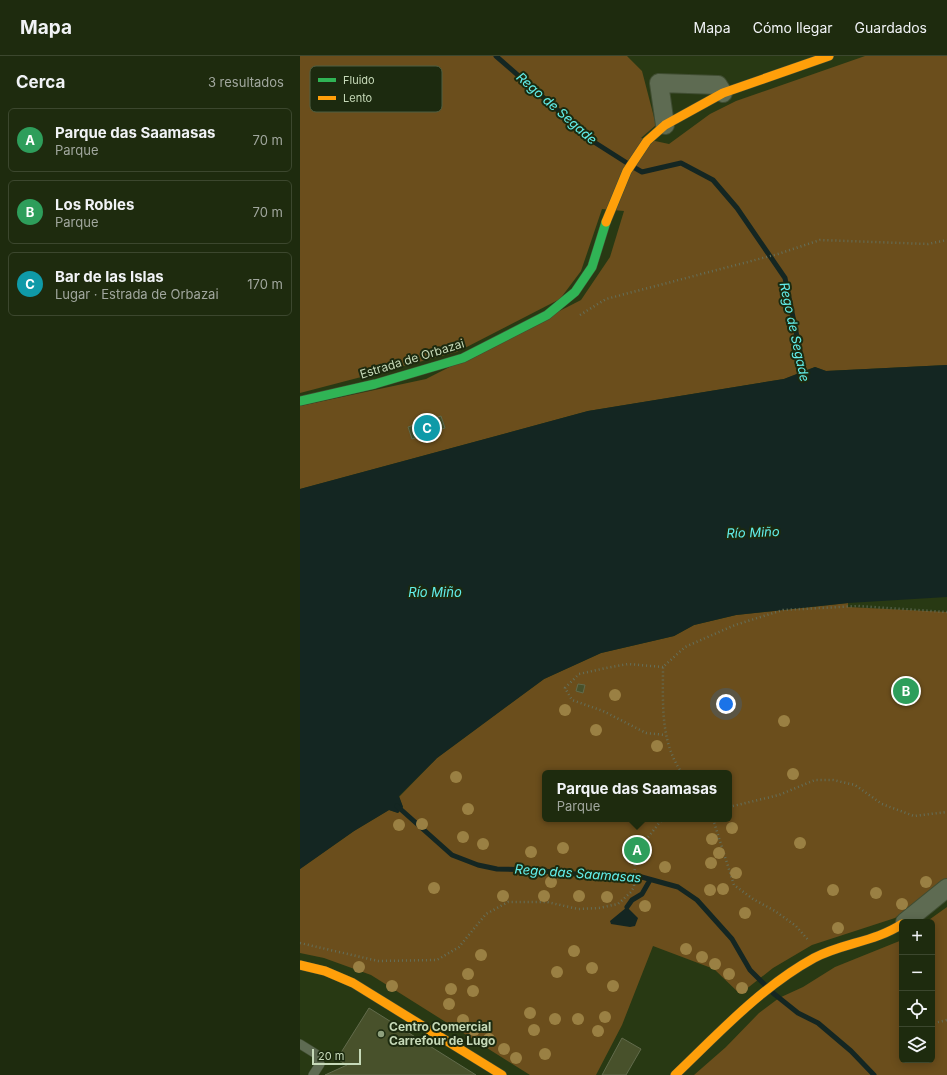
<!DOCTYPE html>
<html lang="es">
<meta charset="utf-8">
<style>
:root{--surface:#1e2b0e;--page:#2b371c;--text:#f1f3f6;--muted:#a1a79e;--line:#3c472e;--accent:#8abfa5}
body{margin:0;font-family:Inter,sans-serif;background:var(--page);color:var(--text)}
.controls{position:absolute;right:12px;bottom:12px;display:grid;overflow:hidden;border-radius:6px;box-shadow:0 2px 10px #0003}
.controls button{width:36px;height:36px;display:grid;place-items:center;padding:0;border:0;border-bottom:1px solid var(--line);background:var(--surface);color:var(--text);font:20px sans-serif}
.scale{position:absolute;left:12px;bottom:10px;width:49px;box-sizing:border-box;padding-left:4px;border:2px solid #c6d9b8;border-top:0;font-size:11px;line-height:14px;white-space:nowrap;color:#c6d9b8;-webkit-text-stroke:3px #1c2a0f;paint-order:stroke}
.you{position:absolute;left:426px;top:648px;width:14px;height:14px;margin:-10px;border:3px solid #fff;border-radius:50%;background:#1a73e8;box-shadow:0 0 0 6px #1a73e833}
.badge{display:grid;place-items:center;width:26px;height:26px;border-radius:50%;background:var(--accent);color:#fff;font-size:13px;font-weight:700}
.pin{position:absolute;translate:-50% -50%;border:2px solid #fff;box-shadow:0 1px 4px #0006}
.popup{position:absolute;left:242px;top:714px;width:190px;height:52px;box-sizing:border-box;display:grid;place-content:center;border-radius:6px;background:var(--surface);filter:drop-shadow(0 1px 3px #0005);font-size:13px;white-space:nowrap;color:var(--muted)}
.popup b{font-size:15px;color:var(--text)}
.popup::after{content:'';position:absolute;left:50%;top:100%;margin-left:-8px;border:8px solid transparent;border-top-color:var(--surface)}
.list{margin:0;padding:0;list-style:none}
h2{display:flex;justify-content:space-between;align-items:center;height:52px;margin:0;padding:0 16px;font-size:17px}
h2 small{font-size:13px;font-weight:400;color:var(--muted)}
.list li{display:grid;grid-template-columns:26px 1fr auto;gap:12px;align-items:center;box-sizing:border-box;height:64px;margin:0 8px 8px;padding:0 8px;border:1px solid var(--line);border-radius:6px}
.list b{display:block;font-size:15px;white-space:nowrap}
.list p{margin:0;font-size:13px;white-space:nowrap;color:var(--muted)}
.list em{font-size:13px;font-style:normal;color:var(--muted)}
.icon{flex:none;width:22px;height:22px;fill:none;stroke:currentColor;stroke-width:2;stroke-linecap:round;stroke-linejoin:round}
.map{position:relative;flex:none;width:647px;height:1019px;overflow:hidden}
header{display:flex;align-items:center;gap:24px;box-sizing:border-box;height:56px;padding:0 20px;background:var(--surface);border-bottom:1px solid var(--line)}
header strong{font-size:19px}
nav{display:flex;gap:22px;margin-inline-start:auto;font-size:14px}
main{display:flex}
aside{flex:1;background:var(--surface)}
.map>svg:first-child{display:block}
.green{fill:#6b4e1c;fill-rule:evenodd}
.water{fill:#142622}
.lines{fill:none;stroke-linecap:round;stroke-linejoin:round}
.stream{stroke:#142622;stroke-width:5}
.building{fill:#48512b;stroke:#626b4c}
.lane-casing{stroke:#404d32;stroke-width:10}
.street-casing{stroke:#404d32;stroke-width:20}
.fast-casing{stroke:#404d32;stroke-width:10}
.slow-casing{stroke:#404d32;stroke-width:10}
.path{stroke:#646f5a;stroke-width:2.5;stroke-dasharray:1 3;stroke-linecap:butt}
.lane{stroke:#5e6b52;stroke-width:9}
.street{stroke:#5e6b52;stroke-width:18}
.fast{stroke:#30b455;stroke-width:9}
.slow{stroke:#ff9f0a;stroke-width:9}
.tree{fill:#9a8043}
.poi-dot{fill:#8fa17e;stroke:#1c2a0f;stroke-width:1.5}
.labels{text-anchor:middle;stroke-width:4;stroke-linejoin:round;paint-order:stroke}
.street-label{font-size:12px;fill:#c6d9b8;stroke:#1c2a0f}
.poi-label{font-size:12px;font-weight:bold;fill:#c6d9b8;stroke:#1c2a0f;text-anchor:start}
.water-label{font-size:13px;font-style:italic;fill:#62eeea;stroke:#1c2a0f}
.key{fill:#1c2a0f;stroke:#4f5f42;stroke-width:1}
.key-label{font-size:11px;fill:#c6d9b8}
</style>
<header>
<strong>Mapa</strong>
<nav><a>Mapa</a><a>Cómo llegar</a><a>Guardados</a></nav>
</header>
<main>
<aside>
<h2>Cerca<small>3 resultados</small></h2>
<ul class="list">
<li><span class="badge" style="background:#2e9e5b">A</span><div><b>Parque das Saamasas</b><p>Parque</p></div><em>70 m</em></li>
<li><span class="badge" style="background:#2e9e5b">B</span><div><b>Los Robles</b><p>Parque</p></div><em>70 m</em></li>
<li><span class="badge" style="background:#0f9aa8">C</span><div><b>Bar de las Islas</b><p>Lugar · Estrada de Orbazai</p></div><em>170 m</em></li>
</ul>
</aside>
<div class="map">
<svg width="647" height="1019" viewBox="0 0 647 1019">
<rect width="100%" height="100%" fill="#283913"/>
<path class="green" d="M 0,0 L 327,0 L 342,15 L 356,69 L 341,82 L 369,88 L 410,58 L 436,45 L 565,0 L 647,0 L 647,309 L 526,315 L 515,311 L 484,323 L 288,355 L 0,433 L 0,350 L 126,323 L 281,244 L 310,201 L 324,155 L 302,153 L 281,215 L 260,243 L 157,296 L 0,337 Z
M 548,547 L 548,551 L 647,556 L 647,822 L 595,862 L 512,889 L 473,912 L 440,938 L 414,913 L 353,890 L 322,969 L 296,1019 L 230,1019 L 71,919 L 24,902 L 0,897 L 0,813 L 54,775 L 89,754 L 98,757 L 103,751 L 99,741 L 137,702 L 244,623 L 301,597 L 374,580 L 394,569 L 436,559 ZM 245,717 L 429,717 L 429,763 L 245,763 Z
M 647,851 L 647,1019 L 394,1019 L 426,991 L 459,957 L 479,942 L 503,931 L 535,911 L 602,884 L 602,1004 L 632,1004 L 632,866 L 626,866 Z"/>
<path class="water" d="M 647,309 L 647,541 L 548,547 L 436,559 L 394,569 L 374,580 L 301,597 L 244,623 L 137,702 L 99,740 L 103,751 L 98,757 L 89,754 L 54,775 L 0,813 L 0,433 L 288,355 L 484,323 L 515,311 L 526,315 Z
M 327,851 L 338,862 L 335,870 L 330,871 L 311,868 L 310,865 Z"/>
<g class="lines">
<path class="stream" d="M 196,0 L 294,86 L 327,107
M 335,112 L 342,116 L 381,107 L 413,124 L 437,152 L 485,222 L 505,320
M 97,750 L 152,799 L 178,809 L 197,813 L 233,814 L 318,822 L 338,820 L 378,831 L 397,844 L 432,883 L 450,914 L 466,930
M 327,851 L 332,844 L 342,838 L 350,824
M 473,937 L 498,957 L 518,967 L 551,995 L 574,1019"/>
</g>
<path class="building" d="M 141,360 L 145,372 L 112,383 L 108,371 Z
M 278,628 L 285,629 L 283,637 L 276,635 Z
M 69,952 L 176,1019 L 25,1019 L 47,1009 L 37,1003 Z
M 322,982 L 341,993 L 326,1019 L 302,1019 Z"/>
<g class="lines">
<g class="lane-casing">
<path id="lane" d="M 0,988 L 16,998 L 20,1008 L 13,1019"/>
</g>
<g class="street-casing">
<path id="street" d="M 365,69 L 359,27 L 418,29 L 423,37
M 605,866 L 647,832"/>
</g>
<g class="fast-casing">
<path id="fast" d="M 0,345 L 75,328 L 163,302 L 247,259 L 275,236 L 292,211 L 306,166"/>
</g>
<g class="slow-casing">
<path id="slow" d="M 306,166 L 327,115 L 347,85 L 365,69 L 423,37 L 529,0
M 0,909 L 25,915 L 53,927 L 202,1019
M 375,1019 C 418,978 461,931 514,902 C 542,887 575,886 602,868"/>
</g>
<path class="path" d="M 280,259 L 306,243 L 478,198 L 520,184 L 628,188 L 647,184
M 363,611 L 328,608 L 306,612 L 279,618 L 265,632 L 272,644 L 303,655 L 346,677 L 365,679
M 382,717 C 360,686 363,647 363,611 L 385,591 L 435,569 L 483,554 L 558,550 L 647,556
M 429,751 L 479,739 L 515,724 L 533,724 L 555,729 L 582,748 L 614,760 L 647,756
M 413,763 L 434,829 L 453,843 L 475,855 L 496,870 L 509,885
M 0,887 L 78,905 L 137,904 L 159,891 L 186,858 L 208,846 L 247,846 L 278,853 L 299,852 L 318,848 L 331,836 L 334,831 L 335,809 L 345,785 L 360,766 L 364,763
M 634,967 L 647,964"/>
<use href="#lane" class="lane"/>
<use href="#street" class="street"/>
<use href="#fast" class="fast"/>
<use href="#slow" class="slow"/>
</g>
<g class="tree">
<circle cx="315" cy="639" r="6"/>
<circle cx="265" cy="654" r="6"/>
<circle cx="484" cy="665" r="6"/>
<circle cx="296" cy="674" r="6"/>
<circle cx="357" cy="690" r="6"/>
<circle cx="493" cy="718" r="6"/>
<circle cx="156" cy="721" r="6"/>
<circle cx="168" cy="753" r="6"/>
<circle cx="122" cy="768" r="6"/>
<circle cx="99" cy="769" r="6"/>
<circle cx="432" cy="772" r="6"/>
<circle cx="163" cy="781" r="6"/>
<circle cx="412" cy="783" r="6"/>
<circle cx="500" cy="787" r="6"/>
<circle cx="183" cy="788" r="6"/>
<circle cx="263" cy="792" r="6"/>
<circle cx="231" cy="796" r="6"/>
<circle cx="419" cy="797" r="6"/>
<circle cx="411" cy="807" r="6"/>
<circle cx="365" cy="811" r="6"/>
<circle cx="436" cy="817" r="6"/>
<circle cx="251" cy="826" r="6"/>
<circle cx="626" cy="826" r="6"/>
<circle cx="134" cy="832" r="6"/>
<circle cx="423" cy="833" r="6"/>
<circle cx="410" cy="834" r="6"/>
<circle cx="533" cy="834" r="6"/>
<circle cx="576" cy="837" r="6"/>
<circle cx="203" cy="840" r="6"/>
<circle cx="244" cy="840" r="6"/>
<circle cx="279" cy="840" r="6"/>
<circle cx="307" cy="841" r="6"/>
<circle cx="602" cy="848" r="6"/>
<circle cx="345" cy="850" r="6"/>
<circle cx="445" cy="857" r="6"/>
<circle cx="538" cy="872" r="6"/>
<circle cx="386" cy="893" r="6"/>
<circle cx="274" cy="895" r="6"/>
<circle cx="181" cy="899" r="6"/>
<circle cx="402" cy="901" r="6"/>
<circle cx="415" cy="908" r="6"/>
<circle cx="59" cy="911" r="6"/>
<circle cx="292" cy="912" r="6"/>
<circle cx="257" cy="916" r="6"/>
<circle cx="168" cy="918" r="6"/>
<circle cx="429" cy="918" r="6"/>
<circle cx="92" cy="930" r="6"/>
<circle cx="313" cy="930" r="6"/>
<circle cx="442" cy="932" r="6"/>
<circle cx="151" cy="933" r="6"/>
<circle cx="173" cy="935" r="6"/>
<circle cx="149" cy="948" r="6"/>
<circle cx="230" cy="957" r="6"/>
<circle cx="305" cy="961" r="6"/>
<circle cx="255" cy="963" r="6"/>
<circle cx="278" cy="963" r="6"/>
<circle cx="163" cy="964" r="6"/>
<circle cx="174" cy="974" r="6"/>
<circle cx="234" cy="974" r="6"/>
<circle cx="298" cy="975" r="6"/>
<circle cx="189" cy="983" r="6"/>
<circle cx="204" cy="993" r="6"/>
<circle cx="245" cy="998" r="6"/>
<circle cx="216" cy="1002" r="6"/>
</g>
<circle class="poi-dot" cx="81" cy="978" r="4"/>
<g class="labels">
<g class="street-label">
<text transform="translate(112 303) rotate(-17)" y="4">Estrada de Orbazai</text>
</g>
<g class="poi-label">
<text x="89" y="975">Centro Comercial<tspan x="89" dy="14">Carrefour de Lugo</tspan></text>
</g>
<g class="water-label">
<text transform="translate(257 52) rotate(41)" y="5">Rego de Segade</text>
<text transform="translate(495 276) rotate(78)" y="5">Rego de Segade</text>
<text transform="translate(453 476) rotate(-2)" y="5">Río Miño</text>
<text x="135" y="541">Río Miño</text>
<text transform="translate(278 817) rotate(4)" y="5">Rego das Saamasas</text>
</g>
</g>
<rect x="10" y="10" width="132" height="46" rx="6" class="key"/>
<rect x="18" y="22" width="18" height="4" fill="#30b455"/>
<rect x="18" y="40" width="18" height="4" fill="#ff9f0a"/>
<g class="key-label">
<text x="43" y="28">Fluido</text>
<text x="43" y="46">Lento</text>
</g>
</svg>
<div class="controls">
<button>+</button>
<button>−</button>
<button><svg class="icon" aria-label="locate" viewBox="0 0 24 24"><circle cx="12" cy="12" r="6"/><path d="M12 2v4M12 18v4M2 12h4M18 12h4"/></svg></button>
<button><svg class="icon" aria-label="layers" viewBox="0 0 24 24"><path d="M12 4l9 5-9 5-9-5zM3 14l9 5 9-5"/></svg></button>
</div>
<div class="scale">20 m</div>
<div class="you"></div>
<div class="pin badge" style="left:337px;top:794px;background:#2e9e5b">A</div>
<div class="popup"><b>Parque das Saamasas</b>Parque</div>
<div class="pin badge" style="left:606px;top:635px;background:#2e9e5b">B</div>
<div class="pin badge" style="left:127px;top:372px;background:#0f9aa8">C</div>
</div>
</main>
